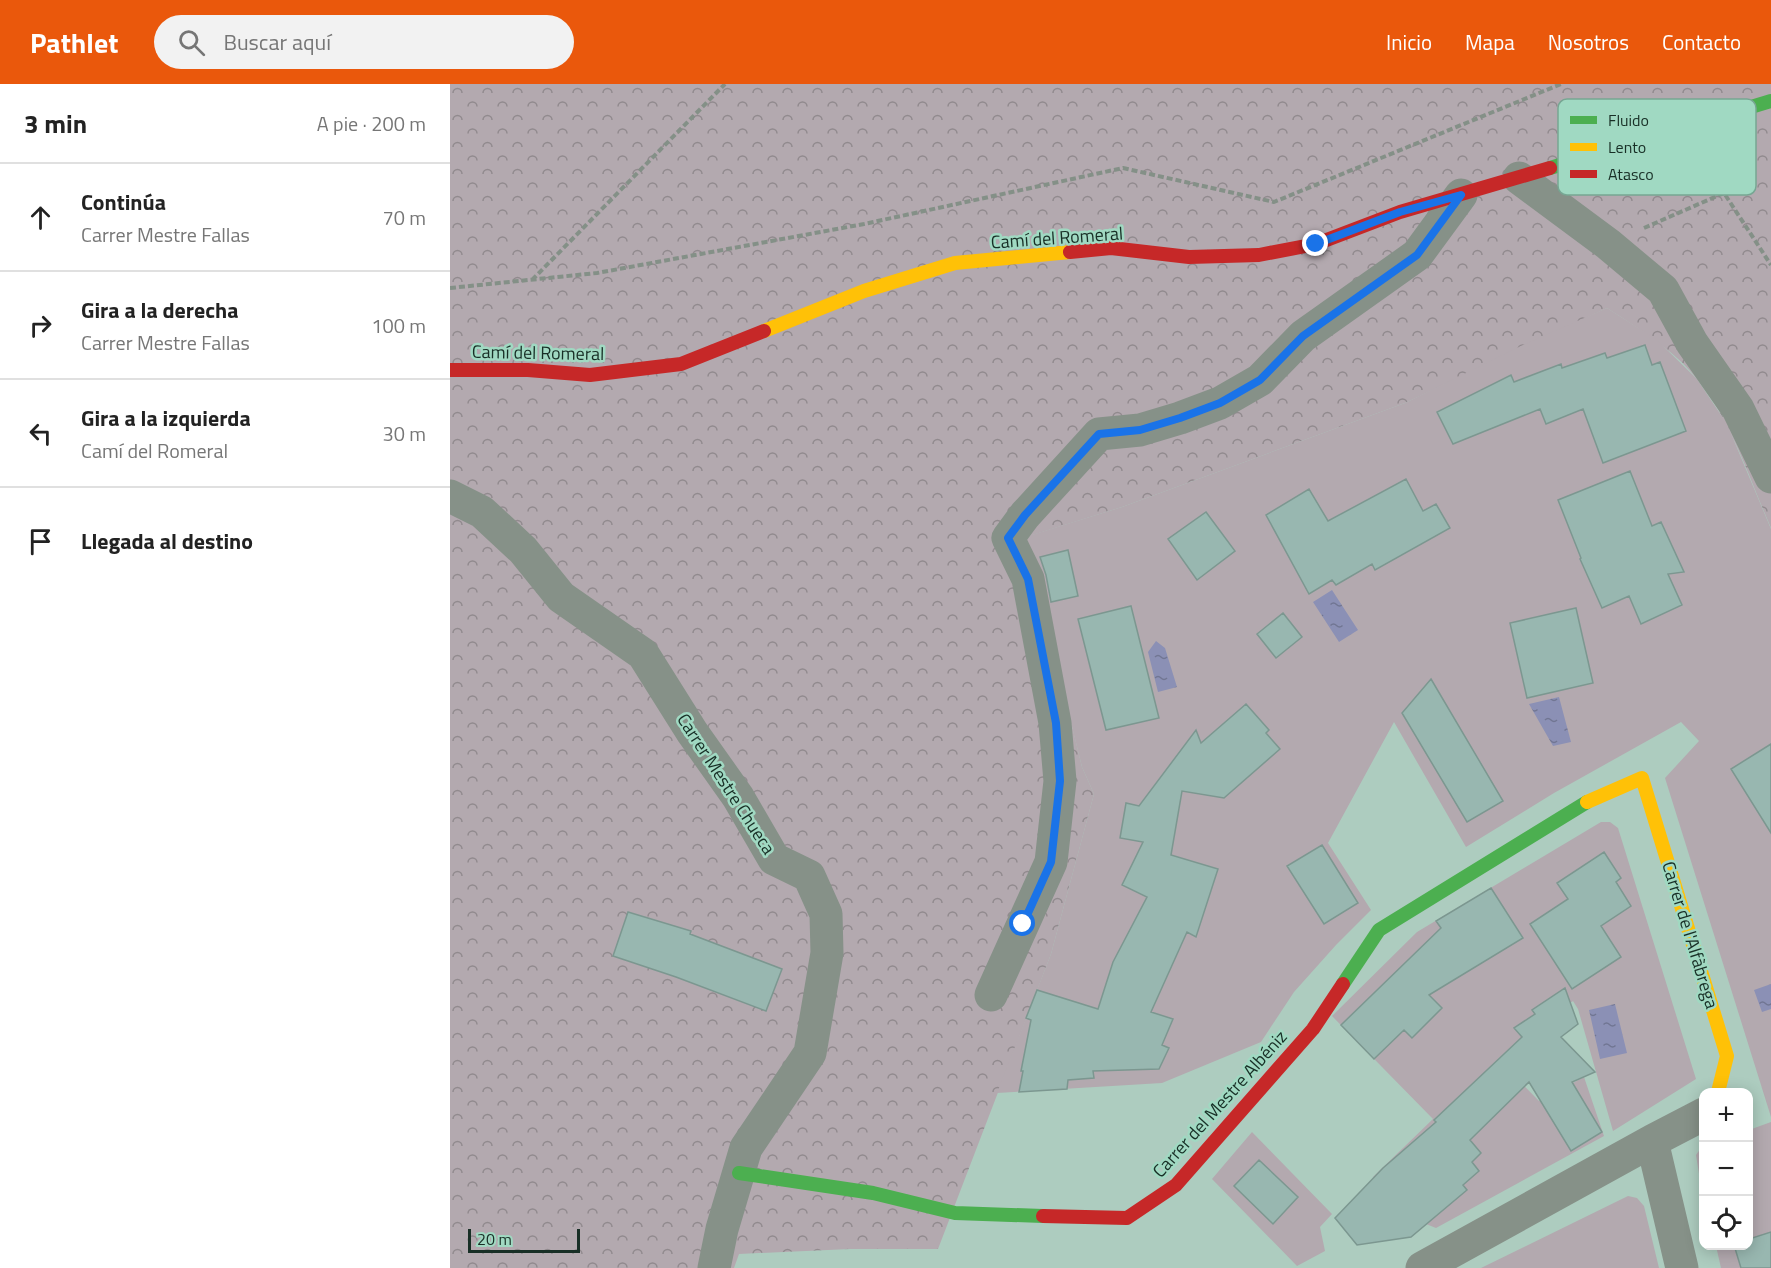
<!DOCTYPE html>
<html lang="es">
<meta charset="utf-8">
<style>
:root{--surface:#fff;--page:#f2f2f2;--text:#222;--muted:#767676;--line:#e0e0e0;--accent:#ea580c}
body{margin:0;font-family:"Titillium Web",sans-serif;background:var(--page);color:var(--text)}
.controls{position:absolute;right:18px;bottom:18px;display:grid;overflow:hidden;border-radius:12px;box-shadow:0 3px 15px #0003}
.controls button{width:54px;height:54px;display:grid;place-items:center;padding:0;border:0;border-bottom:2px solid var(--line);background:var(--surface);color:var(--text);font:30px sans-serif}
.scale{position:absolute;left:18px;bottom:15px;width:112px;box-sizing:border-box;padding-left:6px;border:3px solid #182f26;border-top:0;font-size:16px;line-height:21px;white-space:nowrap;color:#182f26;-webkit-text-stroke:4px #a0d9c2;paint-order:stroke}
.stop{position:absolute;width:18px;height:18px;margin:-14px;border:4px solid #1a73e8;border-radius:50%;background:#fff}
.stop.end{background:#1a73e8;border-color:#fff;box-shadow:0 2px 6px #0008}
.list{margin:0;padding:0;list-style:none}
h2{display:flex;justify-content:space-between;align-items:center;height:78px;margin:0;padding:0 24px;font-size:26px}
h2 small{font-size:20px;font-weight:400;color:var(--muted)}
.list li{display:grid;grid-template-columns:39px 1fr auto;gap:18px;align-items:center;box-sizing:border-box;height:108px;padding:0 24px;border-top:2px solid var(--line)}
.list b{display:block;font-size:22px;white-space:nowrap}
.list p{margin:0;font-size:20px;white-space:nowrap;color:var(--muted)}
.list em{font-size:20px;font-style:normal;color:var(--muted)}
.icon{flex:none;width:33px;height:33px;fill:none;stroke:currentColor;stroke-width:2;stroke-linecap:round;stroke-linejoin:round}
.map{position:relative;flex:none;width:1321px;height:1184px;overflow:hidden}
header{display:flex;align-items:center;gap:36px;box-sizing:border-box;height:84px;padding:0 30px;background:var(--accent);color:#fff}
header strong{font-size:28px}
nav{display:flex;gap:33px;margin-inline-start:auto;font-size:21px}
.search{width:420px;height:54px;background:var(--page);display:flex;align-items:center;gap:15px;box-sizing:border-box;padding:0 21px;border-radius:33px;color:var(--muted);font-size:22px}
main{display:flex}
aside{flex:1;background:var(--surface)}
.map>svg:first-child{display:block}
.forest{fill:url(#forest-crowns)}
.green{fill:#b3a9af}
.water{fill:url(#water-ripples)}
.building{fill:#98b7b0;stroke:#7c9790;stroke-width:1.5}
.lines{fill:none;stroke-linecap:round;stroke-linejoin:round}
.path{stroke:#849087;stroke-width:4;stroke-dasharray:6 3;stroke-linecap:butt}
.street{stroke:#869188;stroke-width:33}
.fast{stroke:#4caf50;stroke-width:14}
.slow{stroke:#ffc107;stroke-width:14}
.jam{stroke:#c62828;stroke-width:14}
.route{stroke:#1a73e8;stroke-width:8}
.labels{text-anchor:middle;stroke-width:5;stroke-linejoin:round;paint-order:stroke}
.street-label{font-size:18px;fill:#182f26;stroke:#a0d9c2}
.key{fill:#a0d9c2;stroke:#77a693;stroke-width:1.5}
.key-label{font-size:16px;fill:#182f26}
</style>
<header>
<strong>Pathlet</strong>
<div class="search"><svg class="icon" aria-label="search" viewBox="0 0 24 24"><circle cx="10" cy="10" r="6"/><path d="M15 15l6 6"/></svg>Buscar aquí</div>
<nav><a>Inicio</a><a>Mapa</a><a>Nosotros</a><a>Contacto</a></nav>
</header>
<main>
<aside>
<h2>3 min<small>A pie · 200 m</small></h2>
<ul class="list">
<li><svg class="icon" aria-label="ahead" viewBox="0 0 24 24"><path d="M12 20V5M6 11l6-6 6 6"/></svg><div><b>Continúa</b><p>Carrer Mestre Fallas</p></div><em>70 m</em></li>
<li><svg class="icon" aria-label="right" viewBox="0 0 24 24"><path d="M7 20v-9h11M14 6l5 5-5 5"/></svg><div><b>Gira a la derecha</b><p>Carrer Mestre Fallas</p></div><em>100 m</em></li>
<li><svg class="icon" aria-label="left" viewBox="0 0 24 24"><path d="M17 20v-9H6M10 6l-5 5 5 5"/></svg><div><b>Gira a la izquierda</b><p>Camí del Romeral</p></div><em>30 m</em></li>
<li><svg class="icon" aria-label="arrive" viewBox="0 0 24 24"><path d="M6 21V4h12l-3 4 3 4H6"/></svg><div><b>Llegada al destino</b></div></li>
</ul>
</aside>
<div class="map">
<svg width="1321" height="1184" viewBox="0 0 1321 1184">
<defs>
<pattern id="forest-crowns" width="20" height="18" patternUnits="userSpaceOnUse" patternTransform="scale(1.5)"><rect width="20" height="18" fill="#b3a9af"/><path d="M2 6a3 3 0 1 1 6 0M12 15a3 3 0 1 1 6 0" fill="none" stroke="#918a8e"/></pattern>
<pattern id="water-ripples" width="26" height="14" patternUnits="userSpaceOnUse" patternTransform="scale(1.5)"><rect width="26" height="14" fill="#8b90b5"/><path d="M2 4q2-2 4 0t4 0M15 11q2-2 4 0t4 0" fill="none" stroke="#717693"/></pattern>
</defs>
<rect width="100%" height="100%" fill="#adccbf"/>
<path class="forest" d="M 0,0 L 1321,0 L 1321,444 C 1299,394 1282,338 1247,295 C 1223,265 1189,245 1157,224 L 955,319 L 672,423 L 576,453 L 632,683 L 644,710 L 601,870 L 488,1165 L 400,1165 L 289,1170 L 284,1184 L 0,1184 Z"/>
<path class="green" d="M 1157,224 L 1207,256 L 1247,295 L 1277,340 L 1321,445 L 1321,1033 L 1215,694 L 1249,657 L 1231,638 L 1104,709 L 1016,763 L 944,638 L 878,759 L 921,826 L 886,861 L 844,908 L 811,958 L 712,999 L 547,1009 L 601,870 L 644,710 L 632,683 L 575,453 L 672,423 L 955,319 L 1073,261 Z
M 1151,738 L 1160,738 L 1168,744 L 1246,995 L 1163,1047 L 1128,925 L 1123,917 L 1072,953 L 1048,975 L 1089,1017 L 1134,993 L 1154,1052 L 986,1144 L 971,1138 L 923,1093 L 983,1035 L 882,932 L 967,848 Z
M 1321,1038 L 1321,1184 L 1271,1184 L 1266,1162 L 1298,1162 L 1299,1046 Z
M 802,1048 L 882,1130 L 870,1143 L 875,1167 L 847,1182 L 762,1095 Z
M 1253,1061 L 1254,1061 L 1253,1115 L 1246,1071 Z
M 1178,1112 L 1187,1114 L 1194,1122 L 1209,1184 L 1031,1184 Z"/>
<path class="water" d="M 882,506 L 908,546 L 889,558 L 863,518 Z
M 706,557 L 715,564 L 727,603 L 708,608 L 698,568 Z
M 1109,613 L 1121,658 L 1103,662 L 1079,620 Z
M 1321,900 L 1321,925 L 1312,928 L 1304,906 Z
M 1165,920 L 1177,969 L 1150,975 L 1139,926 Z"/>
<path class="building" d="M 1195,261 L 1202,281 L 1210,278 L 1236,347 L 1153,379 L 1133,325 L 1096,340 L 1090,325 L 1003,360 L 987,328 L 1061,291 L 1064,298 L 1111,280 L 1112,284 L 1155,269 L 1157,274 Z
M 1180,387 L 1202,442 L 1211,438 L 1234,488 L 1218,490 L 1232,521 L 1191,540 L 1179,512 L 1152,524 L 1130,475 L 1131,474 L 1108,416 Z
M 956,395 L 973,427 L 986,420 L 1000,444 L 925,486 L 922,480 L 886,501 L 882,496 L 859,510 L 816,431 L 859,405 L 878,437 Z
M 756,428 L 785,467 L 747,496 L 718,455 Z
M 618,466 L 628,512 L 601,518 L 596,491 L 590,473 Z
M 681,522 L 709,634 L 656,646 L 628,535 Z
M 1126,524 L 1143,599 L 1077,614 L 1060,539 Z
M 833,529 L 852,553 L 826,574 L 807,550 Z
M 981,595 L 1053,717 L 1017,738 L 952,629 Z
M 796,620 L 819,646 L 816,649 L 830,665 L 774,714 L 732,707 L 721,771 L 768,785 L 746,853 L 737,848 L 701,928 L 723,935 L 712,961 L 719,964 L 709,985 L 643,987 L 644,994 L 618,996 L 617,1005 L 569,1008 L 573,987 L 571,987 L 581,936 L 576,934 L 587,906 L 648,925 L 663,878 L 697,813 L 672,801 L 693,758 L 670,754 L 676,719 L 689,722 L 746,646 L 751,659 Z
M 1321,660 L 1321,749 L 1281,685 Z
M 872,761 L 908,819 L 874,840 L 837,782 Z
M 1154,768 L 1171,794 L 1166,798 L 1181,822 L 1151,842 L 1171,873 L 1122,905 L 1080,840 L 1118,815 L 1107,799 Z
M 1041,804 L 1073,854 L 979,911 L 992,924 L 962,954 L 954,946 L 924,975 L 891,941 L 991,844 L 986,837 Z
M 178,828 L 241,847 L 240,850 L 332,885 L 316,927 L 226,893 L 163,872 Z
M 1115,904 L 1128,940 L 1111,953 L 1145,988 L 1122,998 L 1152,1048 L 1121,1067 L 1079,998 L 1020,1056 L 1031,1069 L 1022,1078 L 1029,1087 L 1013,1101 L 1017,1106 L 961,1153 L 907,1161 L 885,1134 L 933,1084 L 986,1038 L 984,1036 L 1072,953 L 1064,944 L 1085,930 L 1082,926 Z
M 809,1076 L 848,1113 L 823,1140 L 784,1102 Z
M 1321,1148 L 1321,1184 L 1291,1184 L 1284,1161 L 1299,1161 L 1299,1155 Z"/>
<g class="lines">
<path class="path" d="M 1194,144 L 1274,109 L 1321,181
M 82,196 L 275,0
M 0,204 L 147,189 L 414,140 L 673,84 L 824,118 L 1111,0"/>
<path class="street" d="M 1069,94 L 1158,160 L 1213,206 L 1242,259 L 1288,325 L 1321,393
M 0,412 L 32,428 L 73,466 L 111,513 L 193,570 L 242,648 L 288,713 L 324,775 L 359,792 L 376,830 L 377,869 L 360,969 L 296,1064 L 272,1145 L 264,1184
M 541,911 L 601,778 L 610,697 L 605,639 L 578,495 L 558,454 L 575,431 L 649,350 L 690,346 L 730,334 L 770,319 L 810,296 L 853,252 L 967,171 L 1011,111
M 1202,1057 L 1232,1184
M 972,1184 L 1202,1057 L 1254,1030"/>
<path class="fast" d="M 1100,84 L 1321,17
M 893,900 L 929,846 L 1137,718
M 289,1089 L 423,1109 L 505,1129 L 593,1132"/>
<path class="slow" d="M 314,247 L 414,207 L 505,179 L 620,168
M 1137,718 L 1192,694 L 1277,972 L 1268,1008"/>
<path class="jam" d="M 620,168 L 661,164 L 739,173 L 809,171 L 866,160 L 950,128 L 1100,84
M 0,286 L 78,286 L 140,291 L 231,280 L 314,247
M 593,1132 L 677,1134 L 726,1101 L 863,945 L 893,900"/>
</g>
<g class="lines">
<path class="route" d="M 573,840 L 601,778 L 610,697 L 606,639 L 578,495 L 558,454 L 575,431 L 649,350 L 690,346 L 730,334 L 770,319 L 810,296 L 853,252 L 967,171 L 1011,111 L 950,128 L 866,160"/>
</g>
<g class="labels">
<g class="street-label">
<text transform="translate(607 154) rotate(-4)" y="6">Camí del Romeral</text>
<text transform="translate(88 269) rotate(1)" y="6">Camí del Romeral</text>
<text transform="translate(276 700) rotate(57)" y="6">Carrer Mestre Chueca</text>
<text transform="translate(1240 851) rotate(73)" y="6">Carrer de l'Alfàbrega</text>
<text transform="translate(770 1020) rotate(-48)" y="6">Carrer del Mestre Albéniz</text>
</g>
</g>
<rect x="1108" y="15" width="198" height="96" rx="9" class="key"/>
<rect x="1120" y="32" width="27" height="8" fill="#4caf50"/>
<rect x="1120" y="59" width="27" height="8" fill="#ffc107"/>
<rect x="1120" y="86" width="27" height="8" fill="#c62828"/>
<g class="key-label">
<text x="1158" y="42">Fluido</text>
<text x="1158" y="69">Lento</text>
<text x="1158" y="96">Atasco</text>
</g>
</svg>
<div class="controls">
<button>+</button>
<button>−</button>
<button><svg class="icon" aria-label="locate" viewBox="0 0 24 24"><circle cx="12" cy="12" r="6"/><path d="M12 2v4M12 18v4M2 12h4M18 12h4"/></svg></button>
</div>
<div class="scale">20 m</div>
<div class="stop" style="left:573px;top:840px"></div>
<div class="stop end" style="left:866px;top:160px"></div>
</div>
</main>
